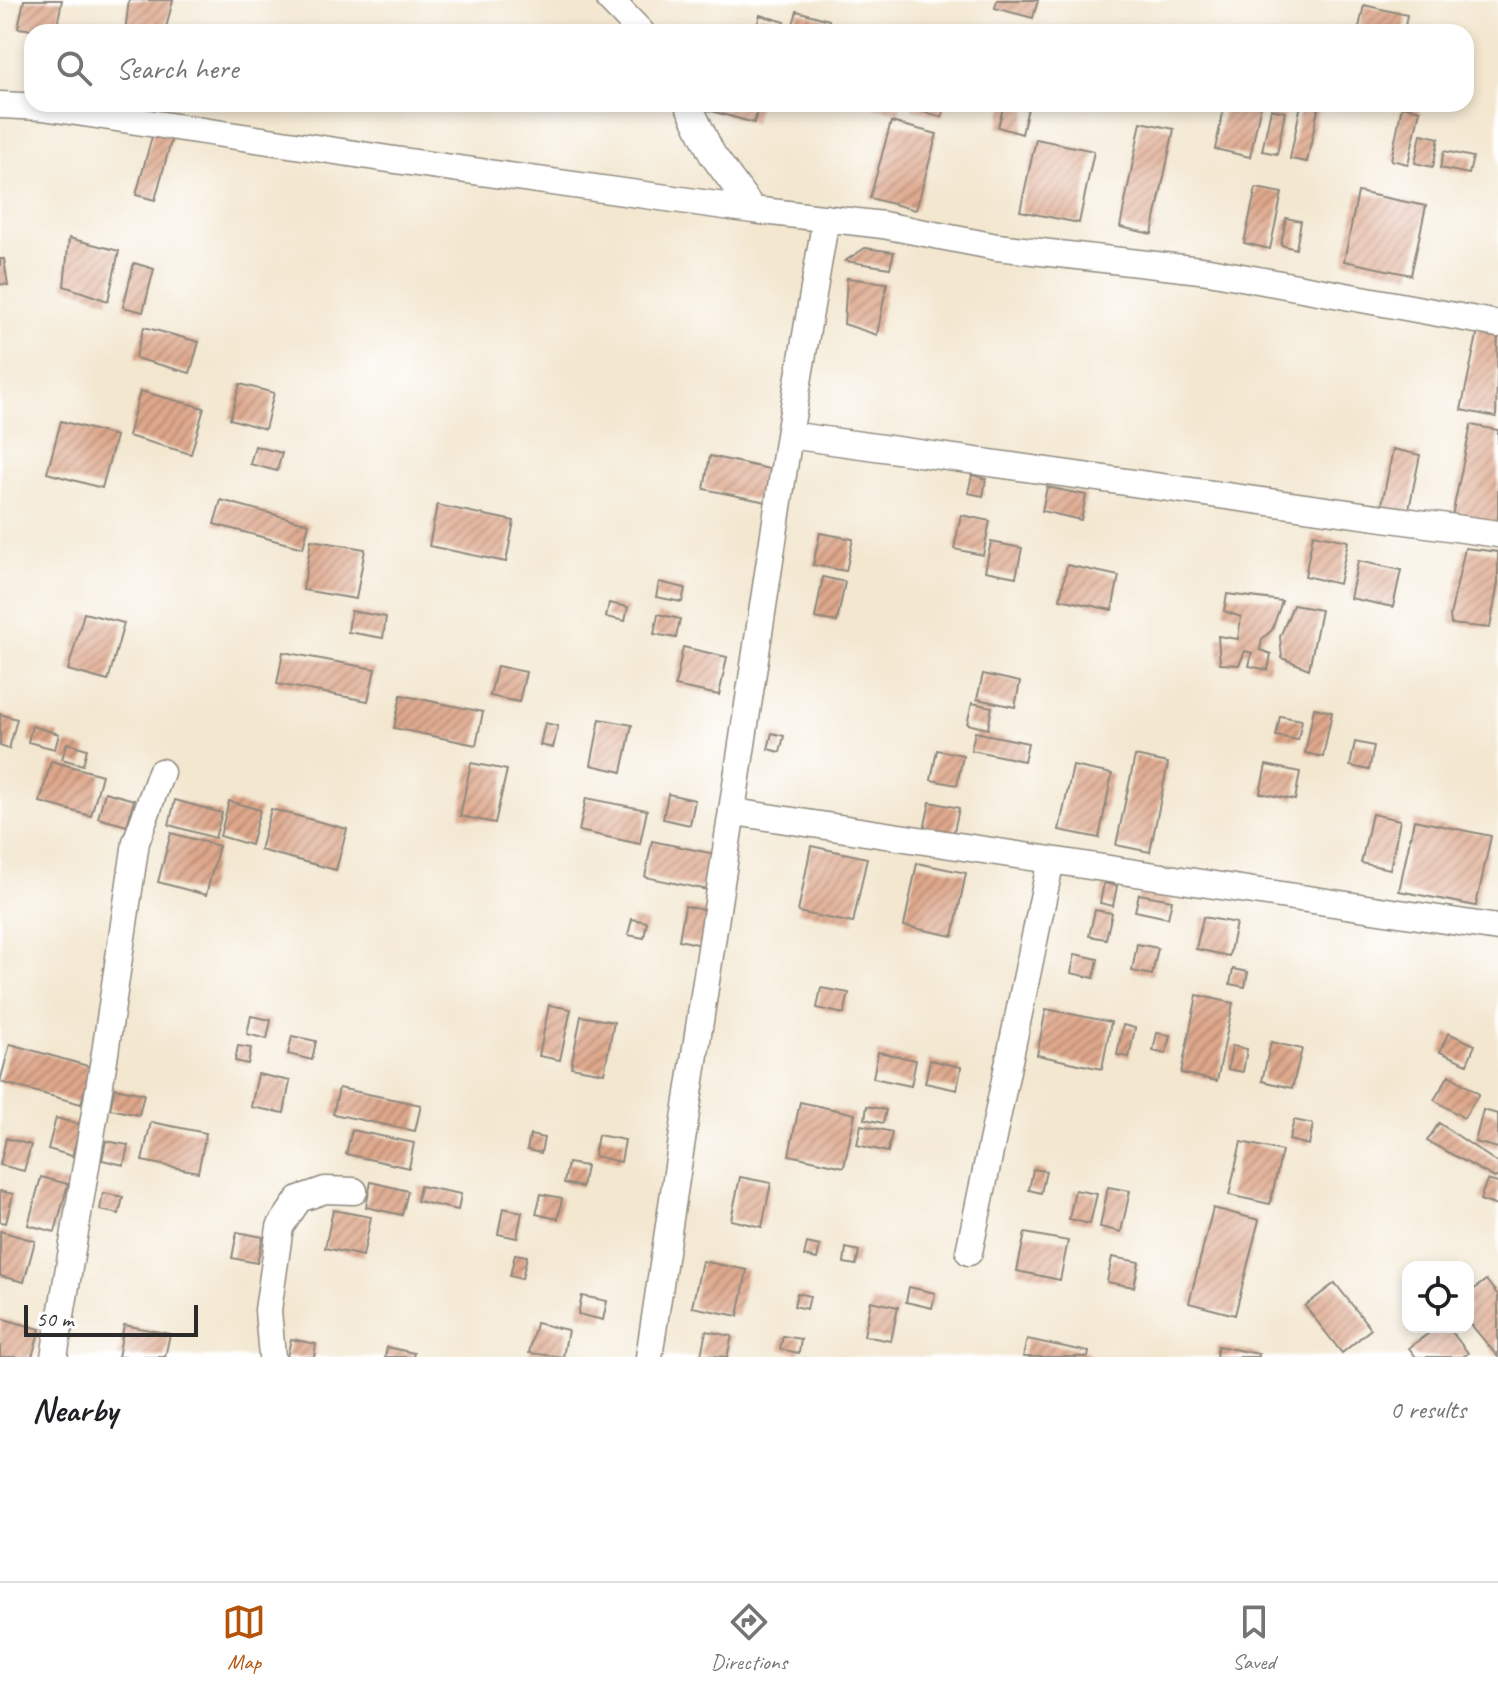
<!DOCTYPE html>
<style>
:root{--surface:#fff;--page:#f6f6f6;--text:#202124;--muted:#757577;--line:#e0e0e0;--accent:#b45309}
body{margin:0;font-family:Caveat,sans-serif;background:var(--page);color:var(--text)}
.controls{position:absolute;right:24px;bottom:24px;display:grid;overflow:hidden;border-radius:16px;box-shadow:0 4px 12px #0003}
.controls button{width:72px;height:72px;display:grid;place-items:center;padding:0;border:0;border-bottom:2px solid var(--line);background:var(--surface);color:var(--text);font:40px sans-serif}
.scale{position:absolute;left:24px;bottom:20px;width:174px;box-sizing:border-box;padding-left:8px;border:4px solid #2b2b2b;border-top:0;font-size:22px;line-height:28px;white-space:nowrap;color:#2b2b2b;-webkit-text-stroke:6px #fff;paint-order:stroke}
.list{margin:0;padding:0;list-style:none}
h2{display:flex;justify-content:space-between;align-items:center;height:104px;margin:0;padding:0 32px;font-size:34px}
h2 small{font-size:26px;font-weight:400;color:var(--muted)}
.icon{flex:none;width:44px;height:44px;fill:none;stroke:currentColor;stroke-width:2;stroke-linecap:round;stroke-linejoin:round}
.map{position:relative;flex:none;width:1498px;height:1357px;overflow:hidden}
.search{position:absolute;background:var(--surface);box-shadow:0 4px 12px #0003;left:24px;right:24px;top:24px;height:88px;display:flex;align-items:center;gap:20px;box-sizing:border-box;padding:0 28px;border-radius:24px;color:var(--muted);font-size:30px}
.sheet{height:224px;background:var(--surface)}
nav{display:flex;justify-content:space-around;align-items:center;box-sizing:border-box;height:112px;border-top:2px solid var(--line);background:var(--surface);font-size:22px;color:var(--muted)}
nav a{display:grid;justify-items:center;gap:4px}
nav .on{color:var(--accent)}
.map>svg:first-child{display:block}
.building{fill:url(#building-hatch)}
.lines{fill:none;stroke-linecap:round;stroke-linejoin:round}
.street-casing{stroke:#8f897e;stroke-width:29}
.street{stroke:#fff;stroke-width:26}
</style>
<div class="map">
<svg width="1498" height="1357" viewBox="0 0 1498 1357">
<defs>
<pattern id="building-hatch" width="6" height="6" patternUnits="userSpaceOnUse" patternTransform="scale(2)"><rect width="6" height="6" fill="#dea78b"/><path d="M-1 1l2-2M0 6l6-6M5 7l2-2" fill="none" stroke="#b48872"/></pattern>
</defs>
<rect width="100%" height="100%" fill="#fff"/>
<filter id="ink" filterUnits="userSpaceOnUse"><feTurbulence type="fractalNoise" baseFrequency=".0125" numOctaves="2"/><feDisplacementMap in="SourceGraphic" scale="16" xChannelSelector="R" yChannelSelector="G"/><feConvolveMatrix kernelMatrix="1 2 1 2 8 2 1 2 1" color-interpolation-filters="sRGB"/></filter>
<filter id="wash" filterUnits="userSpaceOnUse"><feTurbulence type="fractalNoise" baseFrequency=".006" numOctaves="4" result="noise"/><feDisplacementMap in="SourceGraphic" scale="32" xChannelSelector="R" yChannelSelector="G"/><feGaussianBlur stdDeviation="1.8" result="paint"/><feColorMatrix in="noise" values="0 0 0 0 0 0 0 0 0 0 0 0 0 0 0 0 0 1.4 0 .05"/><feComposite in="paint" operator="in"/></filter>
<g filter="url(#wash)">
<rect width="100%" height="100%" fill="#f3e7d0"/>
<g id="blocks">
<path class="building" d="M 24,0 L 62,0 L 56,32 L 18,28 Z
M 129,0 L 173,0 L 165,32 L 125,32 Z
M 997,0 L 1038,0 L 1033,18 L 995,8 Z
M 1364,5 L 1407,15 L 1404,32 L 1358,32 Z
M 797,11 L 829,20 L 826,32 L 791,31 Z
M 760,15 L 785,22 L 782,32 L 756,29 Z
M 710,104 L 759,104 L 754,123 L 708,110 Z
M 866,104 L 901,104 L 899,114 Z
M 913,104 L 946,104 L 942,117 L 912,109 Z
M 1004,104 L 1029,104 L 1022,134 L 998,127 Z
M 1225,104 L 1261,104 L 1250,157 L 1215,149 Z
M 1301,104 L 1319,104 L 1307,162 L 1290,159 Z
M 1402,106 L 1420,110 L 1408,164 L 1391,160 Z
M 1271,109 L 1285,112 L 1277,154 L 1262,151 Z
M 891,122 L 937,134 L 916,210 L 870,198 Z
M 1141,122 L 1174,129 L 1152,234 L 1120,227 Z
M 154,129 L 173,134 L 155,200 L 136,195 Z
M 1421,134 L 1439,138 L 1433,167 L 1415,163 Z
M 1036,139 L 1094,151 L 1079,223 L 1020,211 Z
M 1444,151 L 1473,157 L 1469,174 L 1440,168 Z
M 1256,188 L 1282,193 L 1270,249 L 1244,243 Z
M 1358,192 L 1426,206 L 1411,275 L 1344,261 Z
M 1286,218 L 1301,221 L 1296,249 L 1281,245 Z
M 69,238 L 119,251 L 108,301 L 64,286 Z
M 865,248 L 894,252 L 890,268 L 845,261 Z
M 0,259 L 4,259 L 8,285 L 0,284 Z
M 134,263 L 154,269 L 143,312 L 123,307 Z
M 847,278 L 887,283 L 877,335 L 844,324 Z
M 1479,326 L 1498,330 L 1496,417 L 1461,410 Z
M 144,327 L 199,342 L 190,373 L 135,358 Z
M 240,384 L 274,393 L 265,429 L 230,419 Z
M 140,391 L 204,408 L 191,454 L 128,436 Z
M 61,421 L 116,436 L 102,488 L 47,473 Z
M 1471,425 L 1498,430 L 1498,526 L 1452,516 Z
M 255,446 L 282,453 L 277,471 L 250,464 Z
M 1393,449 L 1420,455 L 1408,514 L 1381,509 Z
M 710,456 L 778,471 L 771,503 L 704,489 Z
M 972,475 L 986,479 L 983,496 L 968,493 Z
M 1047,487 L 1086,495 L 1081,520 L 1042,511 Z
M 221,500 L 309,524 L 303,548 L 214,524 Z
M 437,505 L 514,521 L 506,562 L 429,546 Z
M 961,515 L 990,521 L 983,555 L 954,549 Z
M 820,533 L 853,539 L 846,571 L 813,565 Z
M 1313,534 L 1348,541 L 1339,584 L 1305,576 Z
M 311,540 L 365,549 L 356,599 L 303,590 Z
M 991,542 L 1022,548 L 1016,577 L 985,571 Z
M 1465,548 L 1498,552 L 1498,582 L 1490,628 L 1451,624 L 1450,616 Z
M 1358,561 L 1401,570 L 1393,607 L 1350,598 Z
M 1067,565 L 1119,576 L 1112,610 L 1060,599 Z
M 823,577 L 845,582 L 837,622 L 815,618 Z
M 659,582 L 685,588 L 682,602 L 656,597 Z
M 1227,594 L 1282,601 L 1272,630 L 1262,639 L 1260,650 L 1271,654 L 1268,670 L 1249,666 L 1252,653 L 1245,651 L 1239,665 L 1220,664 L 1218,636 L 1238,639 L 1241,617 L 1224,611 Z
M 609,603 L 628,607 L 625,621 L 606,617 Z
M 1293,605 L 1321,610 L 1309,669 L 1282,658 L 1280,637 Z
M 351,611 L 386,617 L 383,638 L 348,632 Z
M 84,613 L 124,623 L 108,681 L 68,670 Z
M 658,614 L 680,619 L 676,638 L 654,634 Z
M 683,647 L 727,657 L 719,695 L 675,686 Z
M 283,652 L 375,669 L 368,701 L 277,684 Z
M 497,666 L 526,672 L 519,702 L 490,696 Z
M 983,674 L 1020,682 L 1015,707 L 977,699 Z
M 401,695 L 483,712 L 476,745 L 394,728 Z
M 972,703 L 992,707 L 988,729 L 967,724 Z
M 1314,708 L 1332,712 L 1323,757 L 1305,753 Z
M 0,714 L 17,719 L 9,749 L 0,746 Z
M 1280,716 L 1302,720 L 1298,740 L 1276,736 Z
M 600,719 L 632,725 L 622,772 L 591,765 Z
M 545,723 L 558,726 L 553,748 L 540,745 Z
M 32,726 L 59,734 L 55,749 L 28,742 Z
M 975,732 L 1028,743 L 1024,761 L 971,750 Z
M 772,733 L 784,736 L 780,752 L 768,749 Z
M 1355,742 L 1374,746 L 1369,770 L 1350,766 Z
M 67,743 L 87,749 L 83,765 L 62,759 Z
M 937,750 L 963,755 L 957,785 L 931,780 Z
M 1135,756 L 1168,763 L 1150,852 L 1116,845 Z
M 51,761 L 102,775 L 91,816 L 40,802 Z
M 471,763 L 507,770 L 495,823 L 460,816 Z
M 1266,765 L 1300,772 L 1295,800 L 1260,793 Z
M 1073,766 L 1112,774 L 1099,838 L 1059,830 Z
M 105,792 L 134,800 L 127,826 L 98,818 Z
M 668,794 L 695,800 L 690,825 L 663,819 Z
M 586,798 L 647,810 L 640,844 L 579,831 Z
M 175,800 L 222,813 L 215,838 L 169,825 Z
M 229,801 L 260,810 L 251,845 L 220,836 Z
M 930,802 L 959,808 L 953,836 L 924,830 Z
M 271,809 L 347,829 L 336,870 L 260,850 Z
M 1372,814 L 1400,820 L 1390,869 L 1361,863 Z
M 1414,820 L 1491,836 L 1476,906 L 1399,891 Z
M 171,833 L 219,846 L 206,895 L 158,882 Z
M 652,841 L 715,854 L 708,890 L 645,877 Z
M 811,846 L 867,858 L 853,923 L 798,912 Z
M 917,863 L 966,873 L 953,936 L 904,926 Z
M 1104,883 L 1117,886 L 1113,906 L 1100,903 Z
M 1139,894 L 1172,900 L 1168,918 L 1135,911 Z
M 685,906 L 713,912 L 706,946 L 679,940 Z
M 1095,910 L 1112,913 L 1106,939 L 1089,936 Z
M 1203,917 L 1236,923 L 1229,956 L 1196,949 Z
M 632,919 L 647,922 L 644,938 L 628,935 Z
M 1137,944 L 1158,948 L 1152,975 L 1132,971 Z
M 1075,954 L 1098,959 L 1094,978 L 1071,973 Z
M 1233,969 L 1248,972 L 1245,987 L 1230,984 Z
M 821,988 L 849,993 L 844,1014 L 817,1008 Z
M 1197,995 L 1233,1003 L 1217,1081 L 1181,1073 Z
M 549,1005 L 571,1009 L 560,1060 L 539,1056 Z
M 1046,1009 L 1111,1022 L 1102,1069 L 1037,1055 Z
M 251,1016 L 271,1020 L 267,1039 L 247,1034 Z
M 581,1016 L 614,1022 L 604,1073 L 571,1067 Z
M 1123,1025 L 1135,1028 L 1129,1057 L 1117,1055 Z
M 1157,1033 L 1170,1035 L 1166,1054 L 1153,1051 Z
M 1448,1033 L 1475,1045 L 1467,1064 L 1440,1052 Z
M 292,1036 L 316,1041 L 312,1060 L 288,1054 Z
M 1271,1042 L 1302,1049 L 1292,1088 L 1262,1081 Z
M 10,1044 L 91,1067 L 81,1104 L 0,1082 Z
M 238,1046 L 251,1048 L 248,1064 L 235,1061 Z
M 1232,1046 L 1247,1049 L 1243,1072 L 1228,1069 Z
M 878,1052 L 916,1060 L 911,1086 L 873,1078 Z
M 930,1060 L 961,1067 L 957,1090 L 925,1083 Z
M 258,1074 L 290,1081 L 284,1113 L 251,1107 Z
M 1449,1075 L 1479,1094 L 1464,1118 L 1434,1100 Z
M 115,1088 L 144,1094 L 139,1115 L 110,1109 Z
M 339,1088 L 421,1105 L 415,1131 L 333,1114 Z
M 800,1102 L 855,1114 L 844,1167 L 789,1155 Z
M 867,1106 L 886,1110 L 883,1123 L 865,1119 Z
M 1483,1110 L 1498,1114 L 1498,1148 L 1475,1142 Z
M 56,1118 L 81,1125 L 72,1156 L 48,1149 Z
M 1294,1120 L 1313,1124 L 1309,1145 L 1289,1140 Z
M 151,1122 L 206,1133 L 198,1172 L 142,1161 Z
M 1439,1123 L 1498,1163 L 1498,1176 L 1495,1178 L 1427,1141 Z
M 861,1125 L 892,1132 L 888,1152 L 857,1145 Z
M 352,1130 L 414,1143 L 409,1168 L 346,1154 Z
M 530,1135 L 544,1138 L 541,1153 L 527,1150 Z
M 598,1135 L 625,1140 L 621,1162 L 594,1156 Z
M 6,1138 L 31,1145 L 24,1171 L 0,1165 Z
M 106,1141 L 128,1145 L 124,1165 L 102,1160 Z
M 1241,1142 L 1282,1151 L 1270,1204 L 1229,1195 Z
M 568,1163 L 586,1166 L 582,1187 L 564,1183 Z
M 1033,1169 L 1046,1171 L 1041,1193 L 1029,1190 Z
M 41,1177 L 68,1184 L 55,1232 L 28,1225 Z
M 740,1177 L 771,1183 L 762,1227 L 731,1220 Z
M 1487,1180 L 1498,1183 L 1498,1206 L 1480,1200 Z
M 371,1182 L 408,1191 L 402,1215 L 366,1207 Z
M 420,1186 L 461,1194 L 458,1210 L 417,1201 Z
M 1108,1187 L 1130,1191 L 1121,1232 L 1100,1227 Z
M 1075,1190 L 1097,1194 L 1090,1224 L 1069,1219 Z
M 0,1191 L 13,1194 L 6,1223 L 0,1222 Z
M 103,1193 L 123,1197 L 119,1214 L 100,1210 Z
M 541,1194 L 562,1198 L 558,1219 L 536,1214 Z
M 503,1208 L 522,1212 L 517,1238 L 498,1234 Z
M 1213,1208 L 1259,1220 L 1235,1315 L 1189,1303 Z
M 333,1210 L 371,1217 L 363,1256 L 325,1248 Z
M 0,1231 L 35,1241 L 24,1282 L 0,1276 Z
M 237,1232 L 263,1237 L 257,1263 L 232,1258 Z
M 1025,1233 L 1068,1241 L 1060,1280 L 1017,1271 Z
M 807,1243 L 820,1246 L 817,1259 L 804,1256 Z
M 846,1248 L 859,1251 L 856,1265 L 844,1263 Z
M 515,1254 L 527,1256 L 522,1279 L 510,1276 Z
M 1112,1257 L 1139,1262 L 1134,1287 L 1107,1282 Z
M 702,1261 L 747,1270 L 738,1316 L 692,1307 Z
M 1486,1280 L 1498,1295 L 1498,1357 L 1468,1321 L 1468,1294 Z
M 1335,1283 L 1371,1329 L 1342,1353 L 1305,1306 Z
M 909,1287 L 935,1293 L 932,1308 L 906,1302 Z
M 797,1293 L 810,1296 L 807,1309 L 794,1306 Z
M 582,1296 L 607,1301 L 603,1320 L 578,1314 Z
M 871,1301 L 898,1307 L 891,1341 L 864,1336 Z
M 0,1318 L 40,1329 L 32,1357 L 0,1357 Z
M 536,1323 L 568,1330 L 563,1357 L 529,1353 Z
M 124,1325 L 170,1334 L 165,1357 L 118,1357 Z
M 1437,1327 L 1448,1327 L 1468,1353 L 1463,1357 L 1416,1357 L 1409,1348 Z
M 706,1331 L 732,1336 L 727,1357 L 701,1355 Z
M 783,1336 L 801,1339 L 799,1353 L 780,1349 Z
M 291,1339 L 316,1344 L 314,1357 L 287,1357 Z
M 1027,1339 L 1089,1352 L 1088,1357 L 1023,1357 Z
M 1218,1346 L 1259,1354 L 1259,1357 L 1216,1357 Z
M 387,1347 L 414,1353 L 413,1357 L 385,1357 Z"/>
</g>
</g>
<g filter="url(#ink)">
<use href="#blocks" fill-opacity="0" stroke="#8f897e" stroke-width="2"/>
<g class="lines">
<g class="street-casing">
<path id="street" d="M 610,0 L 641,32
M 688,104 L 712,154 L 753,210
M 0,105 L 43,107 L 395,160 L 753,210 L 883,225 L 997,247 L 1209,271 L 1498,324
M 789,435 L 1498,534
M 734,812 L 1498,928
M 969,1252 L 1051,860
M 54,1357 L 105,1053 L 136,842 L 161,772
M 272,1357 L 268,1310 L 280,1227 L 299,1199 L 325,1190 L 354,1191
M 649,1357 L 789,435 L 826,218"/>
</g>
<use href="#street" class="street"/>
</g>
</g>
</svg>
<div class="controls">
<button><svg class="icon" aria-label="locate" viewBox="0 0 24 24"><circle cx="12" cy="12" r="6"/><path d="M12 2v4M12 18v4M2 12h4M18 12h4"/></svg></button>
</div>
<div class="scale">50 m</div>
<div class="search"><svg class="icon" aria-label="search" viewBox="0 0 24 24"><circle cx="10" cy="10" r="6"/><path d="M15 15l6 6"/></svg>Search here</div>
</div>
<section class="sheet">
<h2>Nearby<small>0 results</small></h2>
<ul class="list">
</ul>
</section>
<nav>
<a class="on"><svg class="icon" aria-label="map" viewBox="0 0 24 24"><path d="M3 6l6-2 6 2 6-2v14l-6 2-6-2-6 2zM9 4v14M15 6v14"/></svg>Map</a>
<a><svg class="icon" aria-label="directions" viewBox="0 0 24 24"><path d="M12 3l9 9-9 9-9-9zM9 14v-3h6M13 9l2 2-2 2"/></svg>Directions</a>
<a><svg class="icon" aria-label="saved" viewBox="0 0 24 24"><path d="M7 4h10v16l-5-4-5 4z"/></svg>Saved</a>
</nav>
